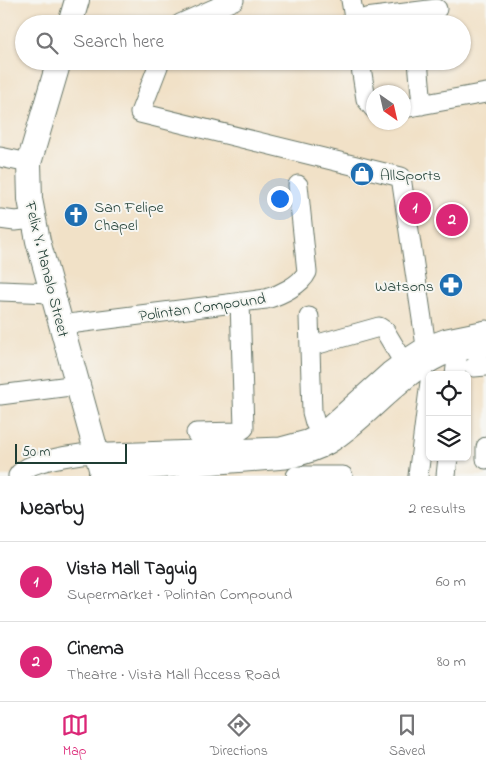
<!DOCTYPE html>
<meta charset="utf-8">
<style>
:root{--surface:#fff;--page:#f2f2f2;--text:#202124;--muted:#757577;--line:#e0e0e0;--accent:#db2777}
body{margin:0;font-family:"Indie Flower",sans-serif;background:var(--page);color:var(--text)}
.controls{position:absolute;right:15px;bottom:15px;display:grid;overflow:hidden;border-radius:8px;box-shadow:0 1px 4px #0004}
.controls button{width:45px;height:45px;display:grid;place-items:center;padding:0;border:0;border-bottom:1px solid var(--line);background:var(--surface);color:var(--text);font:25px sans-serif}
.compass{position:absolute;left:366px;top:85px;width:45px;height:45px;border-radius:50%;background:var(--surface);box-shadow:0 1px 4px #0004;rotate:146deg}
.scale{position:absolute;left:15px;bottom:12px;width:112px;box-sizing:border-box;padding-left:5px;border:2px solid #1f3d34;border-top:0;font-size:14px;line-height:18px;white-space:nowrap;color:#1f3d34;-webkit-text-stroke:4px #f6f6f2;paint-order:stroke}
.you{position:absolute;left:279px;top:198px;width:18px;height:18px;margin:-12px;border:4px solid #fff;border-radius:50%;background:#1a73e8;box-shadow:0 0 0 8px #1a73e833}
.badge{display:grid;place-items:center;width:32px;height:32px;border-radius:50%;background:var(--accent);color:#fff;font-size:16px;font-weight:700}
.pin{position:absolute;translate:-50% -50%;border:2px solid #fff;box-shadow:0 1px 5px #0006}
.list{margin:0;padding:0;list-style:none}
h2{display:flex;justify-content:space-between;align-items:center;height:65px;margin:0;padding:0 20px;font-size:21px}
h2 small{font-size:16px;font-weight:400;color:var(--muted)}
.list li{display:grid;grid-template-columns:32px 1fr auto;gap:15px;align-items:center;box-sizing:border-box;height:80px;padding:0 20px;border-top:1px solid var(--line)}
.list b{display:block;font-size:19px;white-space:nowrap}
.list p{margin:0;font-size:16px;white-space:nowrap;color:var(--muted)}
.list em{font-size:16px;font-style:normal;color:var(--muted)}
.icon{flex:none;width:28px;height:28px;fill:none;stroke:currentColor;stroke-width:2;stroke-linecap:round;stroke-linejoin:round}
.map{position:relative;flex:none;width:486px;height:476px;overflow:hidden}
.search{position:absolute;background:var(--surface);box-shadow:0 1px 4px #0004;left:15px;right:15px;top:15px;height:55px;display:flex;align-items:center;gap:12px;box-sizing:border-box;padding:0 18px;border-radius:28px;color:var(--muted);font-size:19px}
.sheet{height:225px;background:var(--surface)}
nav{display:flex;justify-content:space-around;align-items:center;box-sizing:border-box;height:70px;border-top:1px solid var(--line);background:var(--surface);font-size:14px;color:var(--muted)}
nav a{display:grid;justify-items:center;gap:2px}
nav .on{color:var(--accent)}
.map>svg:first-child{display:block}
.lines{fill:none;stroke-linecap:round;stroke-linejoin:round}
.minor-casing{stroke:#687667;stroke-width:21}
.major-casing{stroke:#687667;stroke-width:26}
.minor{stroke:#fff;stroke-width:19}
.major{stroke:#fff;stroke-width:24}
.labels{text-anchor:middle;stroke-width:4;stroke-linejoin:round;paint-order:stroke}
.poi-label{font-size:16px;fill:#1f3d34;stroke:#f6f6f2;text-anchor:start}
.street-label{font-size:16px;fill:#1f3d34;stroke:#f6f6f2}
</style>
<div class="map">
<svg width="486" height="476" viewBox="0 0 486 476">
<rect width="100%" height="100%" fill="#f6f6f2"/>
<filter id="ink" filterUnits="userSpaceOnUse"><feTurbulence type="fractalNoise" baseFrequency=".02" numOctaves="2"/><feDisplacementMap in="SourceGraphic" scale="10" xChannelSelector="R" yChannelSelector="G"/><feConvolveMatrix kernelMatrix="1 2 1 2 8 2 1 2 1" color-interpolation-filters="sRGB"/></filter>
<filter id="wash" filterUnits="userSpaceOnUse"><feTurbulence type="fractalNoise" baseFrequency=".0096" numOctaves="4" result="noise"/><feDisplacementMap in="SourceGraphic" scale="20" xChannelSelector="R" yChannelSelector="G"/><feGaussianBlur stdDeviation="1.12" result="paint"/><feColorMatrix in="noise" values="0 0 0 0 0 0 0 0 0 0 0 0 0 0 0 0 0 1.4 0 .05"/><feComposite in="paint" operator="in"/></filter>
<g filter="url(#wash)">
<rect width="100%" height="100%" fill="#f1e1c7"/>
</g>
<g filter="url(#ink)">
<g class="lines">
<g class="minor-casing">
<path id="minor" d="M 351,0 L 355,24
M 366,18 L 437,9
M 180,24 L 234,0
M 160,61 L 140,113 L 401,177 L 426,346
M 360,61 L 366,99 L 374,109
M 418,61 L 422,105
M 404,108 L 486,93
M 0,157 L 29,163
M 0,219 L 15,221 L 33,219
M 0,291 L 52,293
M 309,317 L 312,412 L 315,423 L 328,442
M 61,325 L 266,299 C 280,295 301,285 307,272 L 298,185
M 311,346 L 379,327 L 385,331 L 403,361
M 474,367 L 486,366
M 455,375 L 458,351
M 0,395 L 78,385
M 196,433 L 238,432 L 244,428 L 240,302
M 486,447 L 486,459
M 18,476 C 25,462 66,456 81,454 L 281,447 L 307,440 L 321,433 L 389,372 L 412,355 L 426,346 L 447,338 L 486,330
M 98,476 L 102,473 L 286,459 C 301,456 316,452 329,444 C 369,419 398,377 441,357 C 455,350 471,349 486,347
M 296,476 L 343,476
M 418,476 L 430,382
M 446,476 L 448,457"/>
</g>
<g class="major-casing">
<path id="major" d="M 70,24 L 77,0
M 59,61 L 29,163 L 30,199 L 38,241 L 103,476"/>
</g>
<use href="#minor" class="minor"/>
<use href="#major" class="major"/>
</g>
</g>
<defs>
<g id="shop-disc" transform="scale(1.25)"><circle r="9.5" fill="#1f6fb2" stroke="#f6f6f2"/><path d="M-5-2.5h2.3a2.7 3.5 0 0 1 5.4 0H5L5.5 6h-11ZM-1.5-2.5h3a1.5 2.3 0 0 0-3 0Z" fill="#fff"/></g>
<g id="church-disc" transform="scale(1.25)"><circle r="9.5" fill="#1f6fb2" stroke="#f6f6f2"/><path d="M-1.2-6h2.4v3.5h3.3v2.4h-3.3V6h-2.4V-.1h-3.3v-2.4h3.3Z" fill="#fff"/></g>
<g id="pharmacy-disc" transform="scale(1.25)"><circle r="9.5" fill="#1f6fb2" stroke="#f6f6f2"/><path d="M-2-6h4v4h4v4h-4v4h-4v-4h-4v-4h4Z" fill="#fff"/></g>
</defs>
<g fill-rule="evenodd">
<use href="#shop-disc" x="362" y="174"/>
<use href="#church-disc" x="76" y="215"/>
<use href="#pharmacy-disc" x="451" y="285"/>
</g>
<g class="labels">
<g class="poi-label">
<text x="380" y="180">AllSports</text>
<text x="94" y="212">San Felipe<tspan x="94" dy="18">Chapel</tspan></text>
<text x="434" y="291" text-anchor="end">Watsons</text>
</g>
<g class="street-label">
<text transform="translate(48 269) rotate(76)" y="6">Felix Y. Manalo Street</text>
<text transform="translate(202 306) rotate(-8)" y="6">Polintan Compound</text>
</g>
</g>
</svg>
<div class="controls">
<button><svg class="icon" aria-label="locate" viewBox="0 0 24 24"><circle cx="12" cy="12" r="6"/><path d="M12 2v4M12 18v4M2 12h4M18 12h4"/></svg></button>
<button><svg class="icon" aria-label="layers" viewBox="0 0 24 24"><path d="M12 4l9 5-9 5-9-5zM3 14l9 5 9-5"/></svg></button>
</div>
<svg class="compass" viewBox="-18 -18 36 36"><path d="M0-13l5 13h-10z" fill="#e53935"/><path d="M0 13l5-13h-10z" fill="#757577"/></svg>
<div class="scale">50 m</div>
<div class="you"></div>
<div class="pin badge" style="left:415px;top:208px">1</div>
<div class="pin badge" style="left:452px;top:220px">2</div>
<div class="search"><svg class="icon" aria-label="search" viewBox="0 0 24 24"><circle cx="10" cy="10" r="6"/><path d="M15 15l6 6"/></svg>Search here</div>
</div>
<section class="sheet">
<h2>Nearby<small>2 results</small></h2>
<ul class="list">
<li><span class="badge">1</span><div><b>Vista Mall Taguig</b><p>Supermarket · Polintan Compound</p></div><em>60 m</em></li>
<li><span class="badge">2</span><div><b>Cinema</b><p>Theatre · Vista Mall Access Road</p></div><em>80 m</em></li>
</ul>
</section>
<nav>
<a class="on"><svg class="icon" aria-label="map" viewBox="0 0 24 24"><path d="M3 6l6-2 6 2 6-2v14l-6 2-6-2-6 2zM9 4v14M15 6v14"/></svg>Map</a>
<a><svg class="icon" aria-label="directions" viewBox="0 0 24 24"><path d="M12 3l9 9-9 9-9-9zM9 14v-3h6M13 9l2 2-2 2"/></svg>Directions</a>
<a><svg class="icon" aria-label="saved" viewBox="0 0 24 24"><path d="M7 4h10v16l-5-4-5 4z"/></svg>Saved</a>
</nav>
